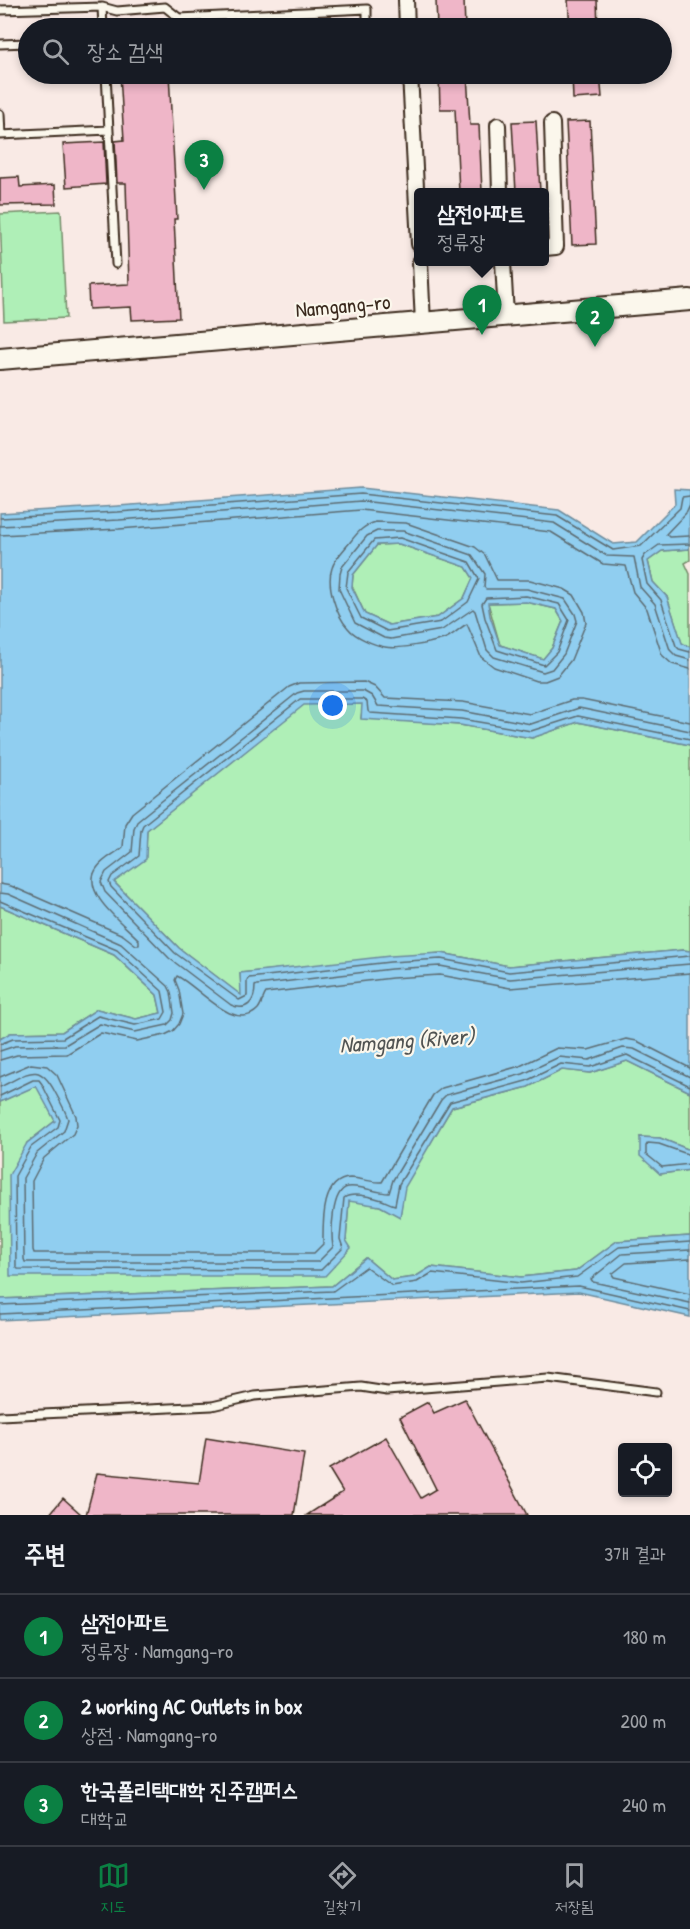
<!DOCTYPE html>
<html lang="ko">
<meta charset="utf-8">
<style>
:root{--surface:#171b24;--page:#242831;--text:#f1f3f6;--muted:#9ea1a6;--line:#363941;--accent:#0b8043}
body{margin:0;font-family:"Patrick Hand","Poor Story",sans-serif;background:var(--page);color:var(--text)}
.controls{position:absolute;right:18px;bottom:18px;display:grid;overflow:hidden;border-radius:6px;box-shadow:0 3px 9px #0003}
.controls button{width:54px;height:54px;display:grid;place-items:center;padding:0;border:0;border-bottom:2px solid var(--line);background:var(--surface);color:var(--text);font:30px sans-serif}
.you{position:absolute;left:333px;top:706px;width:21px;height:21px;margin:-15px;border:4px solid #fff;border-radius:50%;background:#1a73e8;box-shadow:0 0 0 9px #1a73e833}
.badge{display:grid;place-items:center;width:39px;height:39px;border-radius:50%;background:var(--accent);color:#fff;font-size:20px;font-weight:700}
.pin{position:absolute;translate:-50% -50px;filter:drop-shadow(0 2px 3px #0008)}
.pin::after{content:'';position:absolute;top:32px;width:21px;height:18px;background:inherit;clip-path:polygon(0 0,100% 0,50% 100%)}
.popup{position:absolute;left:414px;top:188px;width:135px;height:78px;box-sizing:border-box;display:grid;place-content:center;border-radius:6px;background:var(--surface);filter:drop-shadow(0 2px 4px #0005);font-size:20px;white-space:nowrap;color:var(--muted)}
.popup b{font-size:22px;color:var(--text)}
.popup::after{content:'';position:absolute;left:50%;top:100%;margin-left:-12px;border:12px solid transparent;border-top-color:var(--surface)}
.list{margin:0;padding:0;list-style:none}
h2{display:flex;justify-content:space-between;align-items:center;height:78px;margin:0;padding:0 24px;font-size:26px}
h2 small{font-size:20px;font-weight:400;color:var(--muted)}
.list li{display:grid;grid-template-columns:39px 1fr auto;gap:18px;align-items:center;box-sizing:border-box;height:84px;padding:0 24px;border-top:2px solid var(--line)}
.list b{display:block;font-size:22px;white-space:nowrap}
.list p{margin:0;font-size:20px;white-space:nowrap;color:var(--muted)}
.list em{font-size:20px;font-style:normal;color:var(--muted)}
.icon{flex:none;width:33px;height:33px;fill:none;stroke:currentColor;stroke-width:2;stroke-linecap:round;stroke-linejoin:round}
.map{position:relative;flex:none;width:690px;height:1515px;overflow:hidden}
.search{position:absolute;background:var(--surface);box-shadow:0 3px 9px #0003;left:18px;right:18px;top:18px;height:66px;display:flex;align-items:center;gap:15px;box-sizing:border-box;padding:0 21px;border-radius:33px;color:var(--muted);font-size:22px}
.sheet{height:330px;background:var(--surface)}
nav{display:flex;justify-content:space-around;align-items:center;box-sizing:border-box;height:84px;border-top:2px solid var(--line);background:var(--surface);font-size:16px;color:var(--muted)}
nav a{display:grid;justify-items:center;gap:3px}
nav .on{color:var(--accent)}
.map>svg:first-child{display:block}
.green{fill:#afefb7;stroke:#758c6a;stroke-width:1.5}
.water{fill:#90cef0;stroke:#6e8c9c;stroke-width:1.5;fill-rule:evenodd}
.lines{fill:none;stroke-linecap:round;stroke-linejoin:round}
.shore{stroke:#5d6c72;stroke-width:1.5}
.building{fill:#efb6c8;stroke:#3b2a1e;stroke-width:1.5}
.lane-casing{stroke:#3b2a1e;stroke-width:11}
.street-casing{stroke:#3b2a1e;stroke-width:18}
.secondary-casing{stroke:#3b2a1e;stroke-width:24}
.lane{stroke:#fbf7ec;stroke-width:7}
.street{stroke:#fbf7ec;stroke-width:14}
.secondary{stroke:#fbf7ec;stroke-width:20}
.labels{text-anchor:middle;stroke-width:4.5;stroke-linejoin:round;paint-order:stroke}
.street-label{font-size:21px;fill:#3b2a1e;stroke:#fbf7ec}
.water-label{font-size:22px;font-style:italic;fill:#505352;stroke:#fbf7ec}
</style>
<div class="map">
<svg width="690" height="1515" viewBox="0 0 690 1515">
<rect width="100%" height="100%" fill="#f9eae5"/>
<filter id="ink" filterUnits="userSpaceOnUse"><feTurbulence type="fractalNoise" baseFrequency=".0167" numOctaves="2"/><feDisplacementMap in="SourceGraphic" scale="12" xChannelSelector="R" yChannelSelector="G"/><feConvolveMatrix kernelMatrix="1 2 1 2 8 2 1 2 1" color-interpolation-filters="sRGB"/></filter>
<g filter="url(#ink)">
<path class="green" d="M 61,211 L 66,318 L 4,321 L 0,214 Z
M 689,527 L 690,560 L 685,563 L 690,574 L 690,647 L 682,644 L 667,597 L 653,582 L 648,561 L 662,551 L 689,549 Z
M 399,544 L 466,567 L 473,578 L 464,598 L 438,617 L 389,625 L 365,614 L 352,586 L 353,575 L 377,545 Z
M 526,602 L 556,609 L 563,621 L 552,648 L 543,659 L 500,645 L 488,603 Z
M 304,704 L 363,704 L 361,718 L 460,725 L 532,738 L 578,722 L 690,745 L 690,951 L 683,950 L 509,966 L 441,953 L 240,973 L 242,996 L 179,948 L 114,882 L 145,859 L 147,830 Z
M 0,906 L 114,955 L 157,995 L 161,1013 L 136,1019 L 97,1009 L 62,1032 L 11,1033 L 0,1039 Z
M 627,1061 L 690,1092 L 690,1150 L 660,1138 L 640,1137 L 660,1174 L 690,1170 L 690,1236 L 617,1241 L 576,1271 L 521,1277 L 431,1267 L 415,1277 L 392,1280 L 366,1258 L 332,1286 L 0,1299 L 0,1102 L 37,1085 L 55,1121 L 27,1143 L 346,1240 L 349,1200 L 380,1206 L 400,1216 L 404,1187 L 452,1107 L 528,1087 L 562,1070 L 590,1073 Z"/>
<path class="water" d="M 361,488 L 559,510 L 613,544 L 637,542 L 675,504 L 674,489 L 690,490 L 689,549 L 662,551 L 648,561 L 653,582 L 667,597 L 682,643 L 690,647 L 690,745 L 578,722 L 532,738 L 460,725 L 361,719 L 362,704 L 304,705 L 147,830 L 146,859 L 114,882 L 179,948 L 241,995 L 240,973 L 390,956 L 441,953 L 509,966 L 683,950 L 690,951 L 690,1092 L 627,1061 L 590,1073 L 562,1070 L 528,1087 L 452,1107 L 405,1187 L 400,1217 L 380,1206 L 349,1201 L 346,1240 L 351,1248 L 325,1276 L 10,1276 L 9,1175 L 27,1143 L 55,1121 L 36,1086 L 0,1102 L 0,1039 L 10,1033 L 62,1032 L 97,1009 L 136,1019 L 161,1013 L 157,995 L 114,955 L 0,906 L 0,513 L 118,506 ZM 399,544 L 466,567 L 473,578 L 464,598 L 438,617 L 389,625 L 365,614 L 352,587 L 353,575 L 377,545 ZM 526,602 L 556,609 L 563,621 L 552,648 L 543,659 L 500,645 L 490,616 L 488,603 Z
M 640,1137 L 660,1138 L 690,1150 L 690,1170 L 660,1174 L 640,1156 Z
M 690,1236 L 690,1317 L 579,1292 L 0,1320 L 0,1299 L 332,1286 L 366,1258 L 392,1280 L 415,1277 L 431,1267 L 521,1277 L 576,1271 L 617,1241 Z"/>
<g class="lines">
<path class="shore" d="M 690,504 L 686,513 L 666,534 L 669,537 L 690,536
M 0,518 L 118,512 L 361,494 L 557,516 L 613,550 L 641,546 L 680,508 L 682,497 L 690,496
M 376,522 L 406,523 L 475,547 L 485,555 L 497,580 L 530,580 L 564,589 L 574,595 L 584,612 L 586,623 L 571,660 L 558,676 L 545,681 L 536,681 L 494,667 L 481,657 L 467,624 C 459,628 453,636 444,639 C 431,643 397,650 385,647 C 374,645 355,637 348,628 C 336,615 326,585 332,568 C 335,558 345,549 351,541 C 358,532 364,525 376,522 Z
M 0,526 L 119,520 L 361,501 L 554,523 L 607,556 L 634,557 L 640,587 L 655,604 L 670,650 L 676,656 L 690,660
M 377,531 L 403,531 L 472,555 L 485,574 L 484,587 L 486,589 L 527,589 L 565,599 L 575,614 L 577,621 L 564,654 L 552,669 L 543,672 L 494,657 L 487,650 L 475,611 L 473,609 L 442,630 L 391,639 L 384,638 L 355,623 L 339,589 L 340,574 L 342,567 L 367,536 Z
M 0,535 L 119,529 L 361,510 L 551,532 L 603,564 L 626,566 L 633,592 L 647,609 L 662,655 L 672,664 L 690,669
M 400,538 L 469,562 L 479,579 L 468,602 L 441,622 L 387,631 L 361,618 L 346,588 L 348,572 L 374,540 Z
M 690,544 L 659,545 L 645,555 L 642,560 L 647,584 L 661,600 L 676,646 L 679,649 L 690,652
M 526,596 L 559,604 L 569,620 L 557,652 L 544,665 L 497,650 L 485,618 L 482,604 L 486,598 Z
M 690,731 L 579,708 L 531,724 L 462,711 L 378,706 L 372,696 L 363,691 L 304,691 L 297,693 L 138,820 L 134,828 L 132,852 L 106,872 L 101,882 L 105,892 L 169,958 L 231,1005 C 247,1012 255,1002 255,986 L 257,985 L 391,969 L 440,966 L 510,979 L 690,964
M 690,739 L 578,716 L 531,731 L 461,719 L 370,713 L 368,711 L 367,702 L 362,699 L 300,699 L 143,825 L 141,830 L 139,856 L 112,876 L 109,882 L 111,887 L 175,953 L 239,1000 L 247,996 L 247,980 L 249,978 L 390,962 L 441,959 L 509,972 L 690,956
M 0,884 L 11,886 L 123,935 L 136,945 L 139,945 L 139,940 C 124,924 79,892 97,868 C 103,859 115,854 123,847 L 125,824 L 132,813 L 289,687 L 299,683 L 364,682 L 375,687 L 385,698 L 463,702 L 530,714 L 572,700 L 582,700 L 690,722
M 0,893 L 8,894 L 121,944 L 168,986 L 171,992 L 174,1013 L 172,1020 L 167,1025 L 135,1032 L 100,1024 L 65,1045 L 15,1046 L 0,1051
M 0,901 L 117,950 L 162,991 L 166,1012 L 162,1019 L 135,1025 L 98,1016 L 63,1038 L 13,1039 L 0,1044
M 0,1060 L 17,1055 L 67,1054 L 101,1033 L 137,1041 L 165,1035 L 173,1031 L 179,1024 L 183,1014 L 179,990 L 175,980 L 177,976 C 198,986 235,1034 258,1009 C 262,1004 263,997 266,993 L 392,978 L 440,975 L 510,988 L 690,973
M 0,1077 L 31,1064 L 47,1066 L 57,1075 L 76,1116 L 77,1125 L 73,1134 L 44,1158 L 32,1181 L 33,1250 L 34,1253 L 314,1253 L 323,1244 C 323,1224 321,1179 350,1178 C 361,1178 372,1183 382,1182 L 433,1095 L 442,1088 L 520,1066 L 557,1048 L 588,1050 L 626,1039 L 637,1041 L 690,1068
M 0,1087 C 27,1075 38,1059 55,1092 C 60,1101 65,1110 68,1119 L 64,1131 L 37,1153 L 23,1178 L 24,1259 L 25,1262 L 318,1262 L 333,1247 C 331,1234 331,1190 348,1187 C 361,1185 376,1193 389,1193 L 393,1180 L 441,1100 L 446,1095 L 523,1074 L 559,1057 L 589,1060 L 623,1048 L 634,1049 L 690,1077
M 0,1096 L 33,1080 L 39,1080 L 42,1084 L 60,1120 L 58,1127 L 31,1147 L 15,1176 L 16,1267 L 18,1269 L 321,1270 L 343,1248 L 340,1239 L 344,1198 C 352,1192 372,1197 382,1200 C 387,1202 390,1204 395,1205 L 399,1184 L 450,1102 L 526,1081 L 561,1064 L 590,1067 L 627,1055 L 690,1086
M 690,1155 L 659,1144 L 648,1143 L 646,1146 L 646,1154 L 662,1167 L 690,1164
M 690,1250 L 622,1254 L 591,1279 L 593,1282 L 690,1303
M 690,1259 L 626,1263 L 612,1274 L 614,1277 L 690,1294
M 0,1305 L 333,1291 L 366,1267 L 392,1286 L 417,1282 L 432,1273 L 521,1283 L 577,1277 L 619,1247 L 690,1242
M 0,1314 L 579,1286 L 690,1311"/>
</g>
<path class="building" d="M 436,0 L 464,0 L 465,28 L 437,28 Z
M 568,0 L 597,0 L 598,28 L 570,28 Z
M 120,74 L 169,74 L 177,219 L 174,219 L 179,318 L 132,320 L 131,307 L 89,309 L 88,286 L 129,284 L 126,183 L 117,183 L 115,141 L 124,140 Z
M 439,74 L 467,74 L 470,125 L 479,125 L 482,192 L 459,192 L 455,109 L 440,109 Z
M 572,74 L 600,74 L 602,97 L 573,99 Z
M 536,121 L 540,192 L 516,192 L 512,122 Z
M 590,121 L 596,244 L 572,245 L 566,122 Z
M 104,142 L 106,184 L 66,187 L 63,144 Z
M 19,177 L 20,187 L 55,185 L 56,204 L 0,205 L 0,178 Z
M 465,1399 L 527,1515 L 307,1515 L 343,1492 L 329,1469 L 386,1437 L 421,1498 L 436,1489 L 400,1417 L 428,1402 L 434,1413 Z
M 206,1438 L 304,1454 L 294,1515 L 86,1515 L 97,1473 L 199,1483 Z
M 63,1498 L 82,1515 L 49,1515 Z"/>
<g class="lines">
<g class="lane-casing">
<path id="lane" d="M 102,7 L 117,11 L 165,7 L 179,18 L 367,9 L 367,25 L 314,28
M 0,10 L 102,7 L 103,28
M 0,44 L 28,43
M 106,74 L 116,264
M 0,114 L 1,135
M 0,135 L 109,130
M 0,1416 L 212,1406 L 255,1396 L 361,1387 L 387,1391 L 548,1378 L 656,1392"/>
</g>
<g class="street-casing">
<path id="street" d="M 406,0 L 407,28
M 410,74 L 419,244
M 498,125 L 500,192
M 545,248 L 556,247 L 552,123
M 420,262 L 423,323
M 503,262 L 506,316"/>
</g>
<g class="secondary-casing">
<path id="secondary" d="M 0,359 L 690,300"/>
</g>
<use href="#lane" class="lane"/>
<use href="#street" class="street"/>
<use href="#secondary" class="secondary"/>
</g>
</g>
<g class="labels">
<g class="street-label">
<text transform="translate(343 306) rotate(-5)" y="7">Namgang-ro</text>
</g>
<g class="water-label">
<text transform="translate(407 1040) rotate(-4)" y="8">Namgang (River)</text>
</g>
</g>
</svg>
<div class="controls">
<button><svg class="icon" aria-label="locate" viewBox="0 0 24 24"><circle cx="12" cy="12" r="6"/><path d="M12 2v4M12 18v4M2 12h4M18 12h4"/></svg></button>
</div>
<div class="you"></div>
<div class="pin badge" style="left:482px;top:335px">1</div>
<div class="popup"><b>삼전아파트</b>정류장</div>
<div class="pin badge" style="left:595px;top:347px">2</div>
<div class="pin badge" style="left:204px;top:190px">3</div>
<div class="search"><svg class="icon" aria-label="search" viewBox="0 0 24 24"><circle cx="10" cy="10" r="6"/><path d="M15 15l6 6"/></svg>장소 검색</div>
</div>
<section class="sheet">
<h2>주변<small>3개 결과</small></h2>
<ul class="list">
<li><span class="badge">1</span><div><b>삼전아파트</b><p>정류장 · Namgang-ro</p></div><em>180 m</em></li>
<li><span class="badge">2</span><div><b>2 working AC Outlets in box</b><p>상점 · Namgang-ro</p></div><em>200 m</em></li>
<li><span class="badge">3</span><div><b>한국폴리택대학 진주캠퍼스</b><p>대학교</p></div><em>240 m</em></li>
</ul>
</section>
<nav>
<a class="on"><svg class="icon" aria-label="map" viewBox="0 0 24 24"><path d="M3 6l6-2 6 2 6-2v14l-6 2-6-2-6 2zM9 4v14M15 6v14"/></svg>지도</a>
<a><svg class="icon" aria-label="directions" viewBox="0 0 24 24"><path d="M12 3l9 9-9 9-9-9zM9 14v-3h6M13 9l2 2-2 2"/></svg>길찾기</a>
<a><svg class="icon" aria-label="saved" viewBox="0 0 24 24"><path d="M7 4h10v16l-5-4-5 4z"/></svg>저장됨</a>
</nav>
